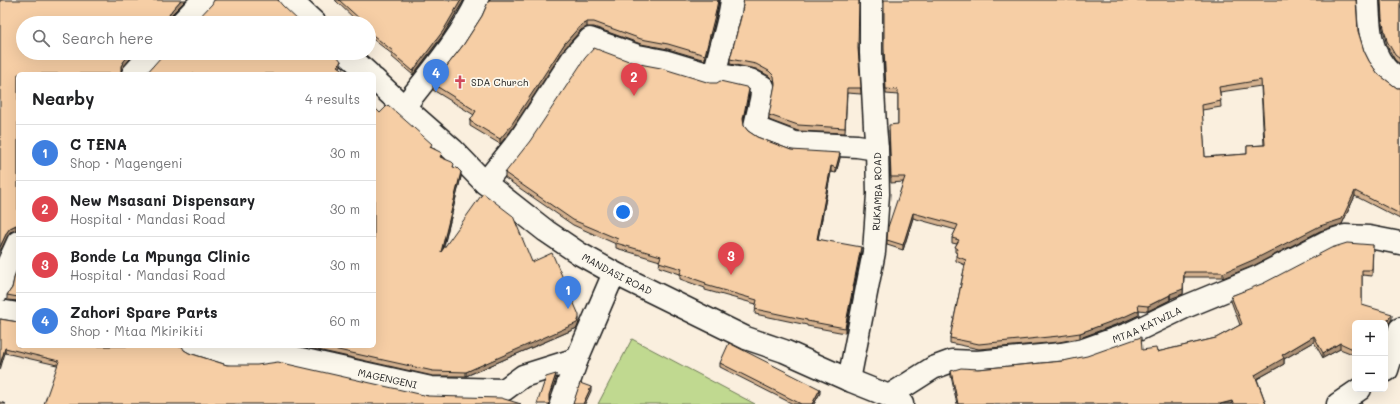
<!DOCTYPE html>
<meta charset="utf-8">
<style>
body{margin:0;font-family:Mali,sans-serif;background:#f2f2f2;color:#202124}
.controls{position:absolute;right:12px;bottom:12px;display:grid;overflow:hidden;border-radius:6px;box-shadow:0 4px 16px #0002}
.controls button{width:36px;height:36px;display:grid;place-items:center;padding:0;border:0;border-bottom:1px solid #e0e0e0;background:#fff;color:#202124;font:20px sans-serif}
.you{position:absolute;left:623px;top:212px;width:14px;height:14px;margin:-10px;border:3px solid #fff;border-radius:50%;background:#1a73e8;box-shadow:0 0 0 6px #1a73e833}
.badge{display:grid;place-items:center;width:26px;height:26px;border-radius:50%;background:#2563eb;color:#fff;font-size:13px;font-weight:700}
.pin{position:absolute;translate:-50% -33px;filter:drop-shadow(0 1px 2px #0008)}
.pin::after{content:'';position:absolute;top:21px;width:14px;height:12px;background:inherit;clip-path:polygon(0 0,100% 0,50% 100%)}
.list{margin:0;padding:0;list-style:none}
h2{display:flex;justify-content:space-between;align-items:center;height:52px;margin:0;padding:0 16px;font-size:17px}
h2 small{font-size:13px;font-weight:400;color:#757577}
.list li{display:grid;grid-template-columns:26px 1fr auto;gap:12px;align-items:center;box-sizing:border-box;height:56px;padding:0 16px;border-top:1px solid #e0e0e0}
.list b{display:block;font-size:15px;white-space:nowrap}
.list p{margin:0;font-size:13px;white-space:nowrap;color:#757577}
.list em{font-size:13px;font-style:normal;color:#757577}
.icon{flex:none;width:22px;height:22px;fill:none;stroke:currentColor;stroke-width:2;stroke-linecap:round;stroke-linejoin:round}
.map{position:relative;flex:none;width:1400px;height:404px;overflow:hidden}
.search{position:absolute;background:#fff;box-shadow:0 4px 16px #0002;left:16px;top:16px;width:360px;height:44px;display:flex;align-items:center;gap:10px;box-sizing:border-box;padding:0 14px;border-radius:22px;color:#757577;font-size:15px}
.panel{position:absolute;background:#fff;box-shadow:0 4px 16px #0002;left:16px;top:72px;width:360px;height:276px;border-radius:6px}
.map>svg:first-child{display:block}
.green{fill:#c0d990;stroke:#6e7a56}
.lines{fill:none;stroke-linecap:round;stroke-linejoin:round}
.minor-casing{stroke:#1c1c1c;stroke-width:25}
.minor{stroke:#fbf7ec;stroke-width:22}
.wall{fill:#d4b18e;stroke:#1c1c1c;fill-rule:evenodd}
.shaded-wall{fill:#ac9074;stroke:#1c1c1c}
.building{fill:#f6cea5;stroke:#1c1c1c;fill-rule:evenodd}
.labels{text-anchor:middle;stroke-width:3.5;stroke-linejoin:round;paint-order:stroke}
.poi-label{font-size:10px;fill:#1c1c1c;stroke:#fbf7ec;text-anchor:start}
.street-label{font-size:10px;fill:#1c1c1c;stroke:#fbf7ec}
</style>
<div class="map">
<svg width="1400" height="404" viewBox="0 0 1400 404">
<rect width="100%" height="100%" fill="#faefde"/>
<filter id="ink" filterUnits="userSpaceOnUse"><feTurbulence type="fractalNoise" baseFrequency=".025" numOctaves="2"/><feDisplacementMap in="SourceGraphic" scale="8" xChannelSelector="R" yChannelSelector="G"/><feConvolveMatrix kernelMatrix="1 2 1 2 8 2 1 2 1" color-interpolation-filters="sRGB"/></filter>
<g filter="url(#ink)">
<path class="green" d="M632,339L755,404H598Z"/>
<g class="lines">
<g class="minor-casing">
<g id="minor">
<path d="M290,0L315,23"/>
<path d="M1368,0C1369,22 1369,48 1384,66C1388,72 1395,76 1400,81"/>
<path d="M181,23L203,0"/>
<path d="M346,53L369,74"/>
<path d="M133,74L152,53"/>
<path d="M726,76L750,80L763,87L761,100L755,126L761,130L795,143L857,146L877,149"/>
<path id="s1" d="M374,79L404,107L453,150L485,183L546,231L580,254L614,273L746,338L784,351L849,380L889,396L902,404"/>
<path d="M404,107C430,73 460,39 478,0"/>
<path d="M485,183L520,139L575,55L590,39L638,56L664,61L714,76C719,50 729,26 732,0"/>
<path d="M0,290L3,275L18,242"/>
<path d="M0,311L18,314"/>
<path id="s2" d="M193,346L230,357H257L278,354L431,388L504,390L523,376L577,359"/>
<path d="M1385,371L1387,370L1400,329"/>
<path id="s3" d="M849,380L874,252L878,194L877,149L875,126L871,53V0"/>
<path id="s4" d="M889,396L933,368L952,361L977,362L1061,354L1083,350L1131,333L1185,307L1258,277L1326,242L1345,236L1369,237L1400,243"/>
<path d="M561,404L577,359L614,273"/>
<path d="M1338,404L1360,389"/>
</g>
</g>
<use href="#minor" class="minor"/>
</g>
<path class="wall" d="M0,0L172,14L169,20L23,23L124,66L121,71L18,74V230H16L10,232L7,237Z
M335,0H464L443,35L413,75L392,57V54L374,40L369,39V23H359Z
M489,0H719L716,16L705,60L668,49L641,44L594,27H587L581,30L565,48L510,132L500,144L470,126V121L474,115L433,90V84L464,44L482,16Z
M1380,0H1400V64L1395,60L1387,46L1382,24Z
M741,17L858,48L861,94L847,93L845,133L798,131L769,120V115L775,86L774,81L769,76L756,69L730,64V59Z
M1358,31L1364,51L1369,61L1378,74L1397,88H1400V219L1355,196L1342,224L1320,231L1253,266L1223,278L1222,277H1184L1183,294L1170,299V300L1148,311L1139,310V315L1126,321L1080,338L1059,342L979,349L950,343V338L965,265L956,261V256L957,253L955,252V247L957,244L952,243V238L956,230L913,218L903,250L887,245V240L903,182L891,183L889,130L898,124V95L886,94L884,53ZM1261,86L1264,145L1247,146V154L1205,157L1202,110L1221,107L1220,92Z
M634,63L749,94L743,122L744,126L748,131L757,137L791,150L840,158L836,173L831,172L818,239L861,252L845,333L807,326V325L755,314L756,304L705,290V288L680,279V274L659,267L660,261L616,248V244L573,225L505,178V173Z
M380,113L432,148L442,157V158L454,167L461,177L443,250L532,262L579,322L577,328L466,376H433L300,346H374Z
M1373,245L1372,276L1362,275V305L1392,319L1388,325L1385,334V323H1355V355L1340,349L1323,358L1314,342L1284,359V364L1257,379L1266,404H957L951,376V371L978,369L1157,352L1216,338L1240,325L1231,301V296Z
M18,268V301L7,300V295L12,288Z
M0,319L184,350L189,353L227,365L428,396L57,365L5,353Z
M720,363L820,393L814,404H793L720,367Z"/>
<path class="shaded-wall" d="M181,0H186L172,14L169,20V15L172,10Z
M461,0H464L443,35L413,75V71Z
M718,0H719L716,16L705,60V55Z
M587,22V27L581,30L565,48L510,132L500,144V139L565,43L581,25Z
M131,53H135L124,66L121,71V66L124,61Z
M341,61V66L338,70V66Z
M749,89V94L743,124V119Z
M840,153V158L836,173V168Z
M831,166V172L817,244V239Z
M461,172V177L441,257V252Z
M1355,191V196L1342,224L1320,231L1253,266L1223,278V273Z
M913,213V218L903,250V245Z
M16,225V230L10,232L7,237L0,252V247L7,232L10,228Z
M861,247V252L845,333V328Z
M1184,272L1183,294L1170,299V294Z
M1170,295V300L1148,311V306Z
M1139,310V315L1126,321L1080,338V333Z
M1392,314V319L1388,325L1385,334V329L1388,320Z
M579,318V322L577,328L466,376V372Z
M1314,336V342L1284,359V364L1255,380V375L1282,355Z
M1340,343V349L1323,358V353Z
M5,348V353L0,370V365Z
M556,374V379L549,400V404V395Z
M591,387V391L585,404H583Z
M820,389V393L814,404H812Z
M1232,401V404H1220Z"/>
<path class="building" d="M0,0H181L172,10L169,15L170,23H23V53H131L124,61L121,66V74H18V225H16L10,228L7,232L0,247Z
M214,0H278L282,5L301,23H194L212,4Z
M339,0H461L443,31L413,71L392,53L393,51L374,36L369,34V23H360L359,22L361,20Z
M489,0H718L716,11L705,55L668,44L641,39L594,22H587L581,25L565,43L510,127L500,139L470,121L476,111L433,84L464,44L482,16Z
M744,0H859L858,48L861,88H847L845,128L798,125L769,115L775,84L774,76L769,71L756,64L730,59L741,17Z
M884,0H1356L1358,31L1364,51L1369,61L1378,74L1397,88H1400V214L1355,191L1342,219L1320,226L1253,260L1223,273L1222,272H1184L1183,289L1170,294V295L1148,306L1138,305L1139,310L1126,316L1080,333L1059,336L979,344L950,338L966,260L956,256L958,249L955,247L959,240L952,238L958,225L913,213L903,245L887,240L888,227L905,177H891L889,125L898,124V90L886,89L884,48ZM1261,80L1265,145L1247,146V154L1205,157L1202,105L1221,101L1219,87Z
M1381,0H1400V59L1395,55L1387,41L1382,19Z
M594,48L634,63L661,68L710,83H717L720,81L746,87L749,89L743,119L744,126L748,131L757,137L791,150L840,153L836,168L831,166L817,239L861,247L845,328L807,321V320L755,309L757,300L705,285L706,283L680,274L682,269L659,262L661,256L616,243L618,239L573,220L505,173L530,141L585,58Z
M163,53H335L341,61L338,66L349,74H146L161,57Z
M388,105L432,144L430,147L442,153L440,157L452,162L454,164L453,167L457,168L461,172L441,252L483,193L513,216L532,262L552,253L579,315V318L577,323L466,372L433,371L320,346H374V107L380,113Z
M1347,243L1373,245L1372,270H1362V305L1392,314L1388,320L1385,329V323H1355V350L1340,343L1323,353L1314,336L1282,355L1284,358L1255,375L1266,404H1233L1232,401L1220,404H958L951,371L961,368L978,369L1063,361L1087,356L1141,337L1142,350L1156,348L1157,352L1216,338L1242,324L1231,296L1264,283L1331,248Z
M18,268V297L7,295L12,288L15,274Z
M0,319L18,322V346H182L184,350L189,353L227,365H257L278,362L428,396L501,398L521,404H44L59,361L5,348L0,365Z
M729,343L820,389L812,404H801L720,363Z
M556,374L549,395V401L550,404H537L546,377Z
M580,383L591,387L583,404H573Z
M0,402L6,404H0Z"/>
</g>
<defs>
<g id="church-bare" transform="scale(1.08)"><path d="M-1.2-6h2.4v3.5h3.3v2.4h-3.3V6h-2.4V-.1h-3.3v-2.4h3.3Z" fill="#d1495b" stroke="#fbf7ec" stroke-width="2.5" paint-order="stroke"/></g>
</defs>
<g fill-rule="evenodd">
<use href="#church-bare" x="460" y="82"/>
</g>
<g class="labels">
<g class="poi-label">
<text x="471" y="86">SDA Church</text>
</g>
<g class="street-label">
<text dy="4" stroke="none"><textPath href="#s3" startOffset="191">RUKAMBA ROAD</textPath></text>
<text dy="4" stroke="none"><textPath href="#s1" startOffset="313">MANDASI ROAD</textPath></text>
<text dy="4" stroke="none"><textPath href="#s4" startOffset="273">MTAA KATWILA</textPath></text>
<text dy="4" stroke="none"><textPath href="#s2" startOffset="199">MAGENGENI</textPath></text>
</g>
</g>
</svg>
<div class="controls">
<button>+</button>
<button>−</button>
</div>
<div class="you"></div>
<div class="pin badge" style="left:568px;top:309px;background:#3f7fe0">1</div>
<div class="pin badge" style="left:634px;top:96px;background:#e0444e">2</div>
<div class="pin badge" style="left:731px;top:275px;background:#e0444e">3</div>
<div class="pin badge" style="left:436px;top:92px;background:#3f7fe0">4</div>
<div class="search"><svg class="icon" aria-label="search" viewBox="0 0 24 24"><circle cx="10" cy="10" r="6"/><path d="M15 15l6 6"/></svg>Search here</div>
<section class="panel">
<h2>Nearby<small>4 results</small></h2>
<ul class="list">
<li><span class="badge" style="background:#3f7fe0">1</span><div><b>C TENA</b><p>Shop · Magengeni</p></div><em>30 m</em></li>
<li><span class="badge" style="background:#e0444e">2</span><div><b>New Msasani Dispensary</b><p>Hospital · Mandasi Road</p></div><em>30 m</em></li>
<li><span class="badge" style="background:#e0444e">3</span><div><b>Bonde La Mpunga Clinic</b><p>Hospital · Mandasi Road</p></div><em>30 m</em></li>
<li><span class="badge" style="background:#3f7fe0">4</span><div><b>Zahori Spare Parts</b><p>Shop · Mtaa Mkirikiti</p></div><em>60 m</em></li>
</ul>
</section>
</div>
